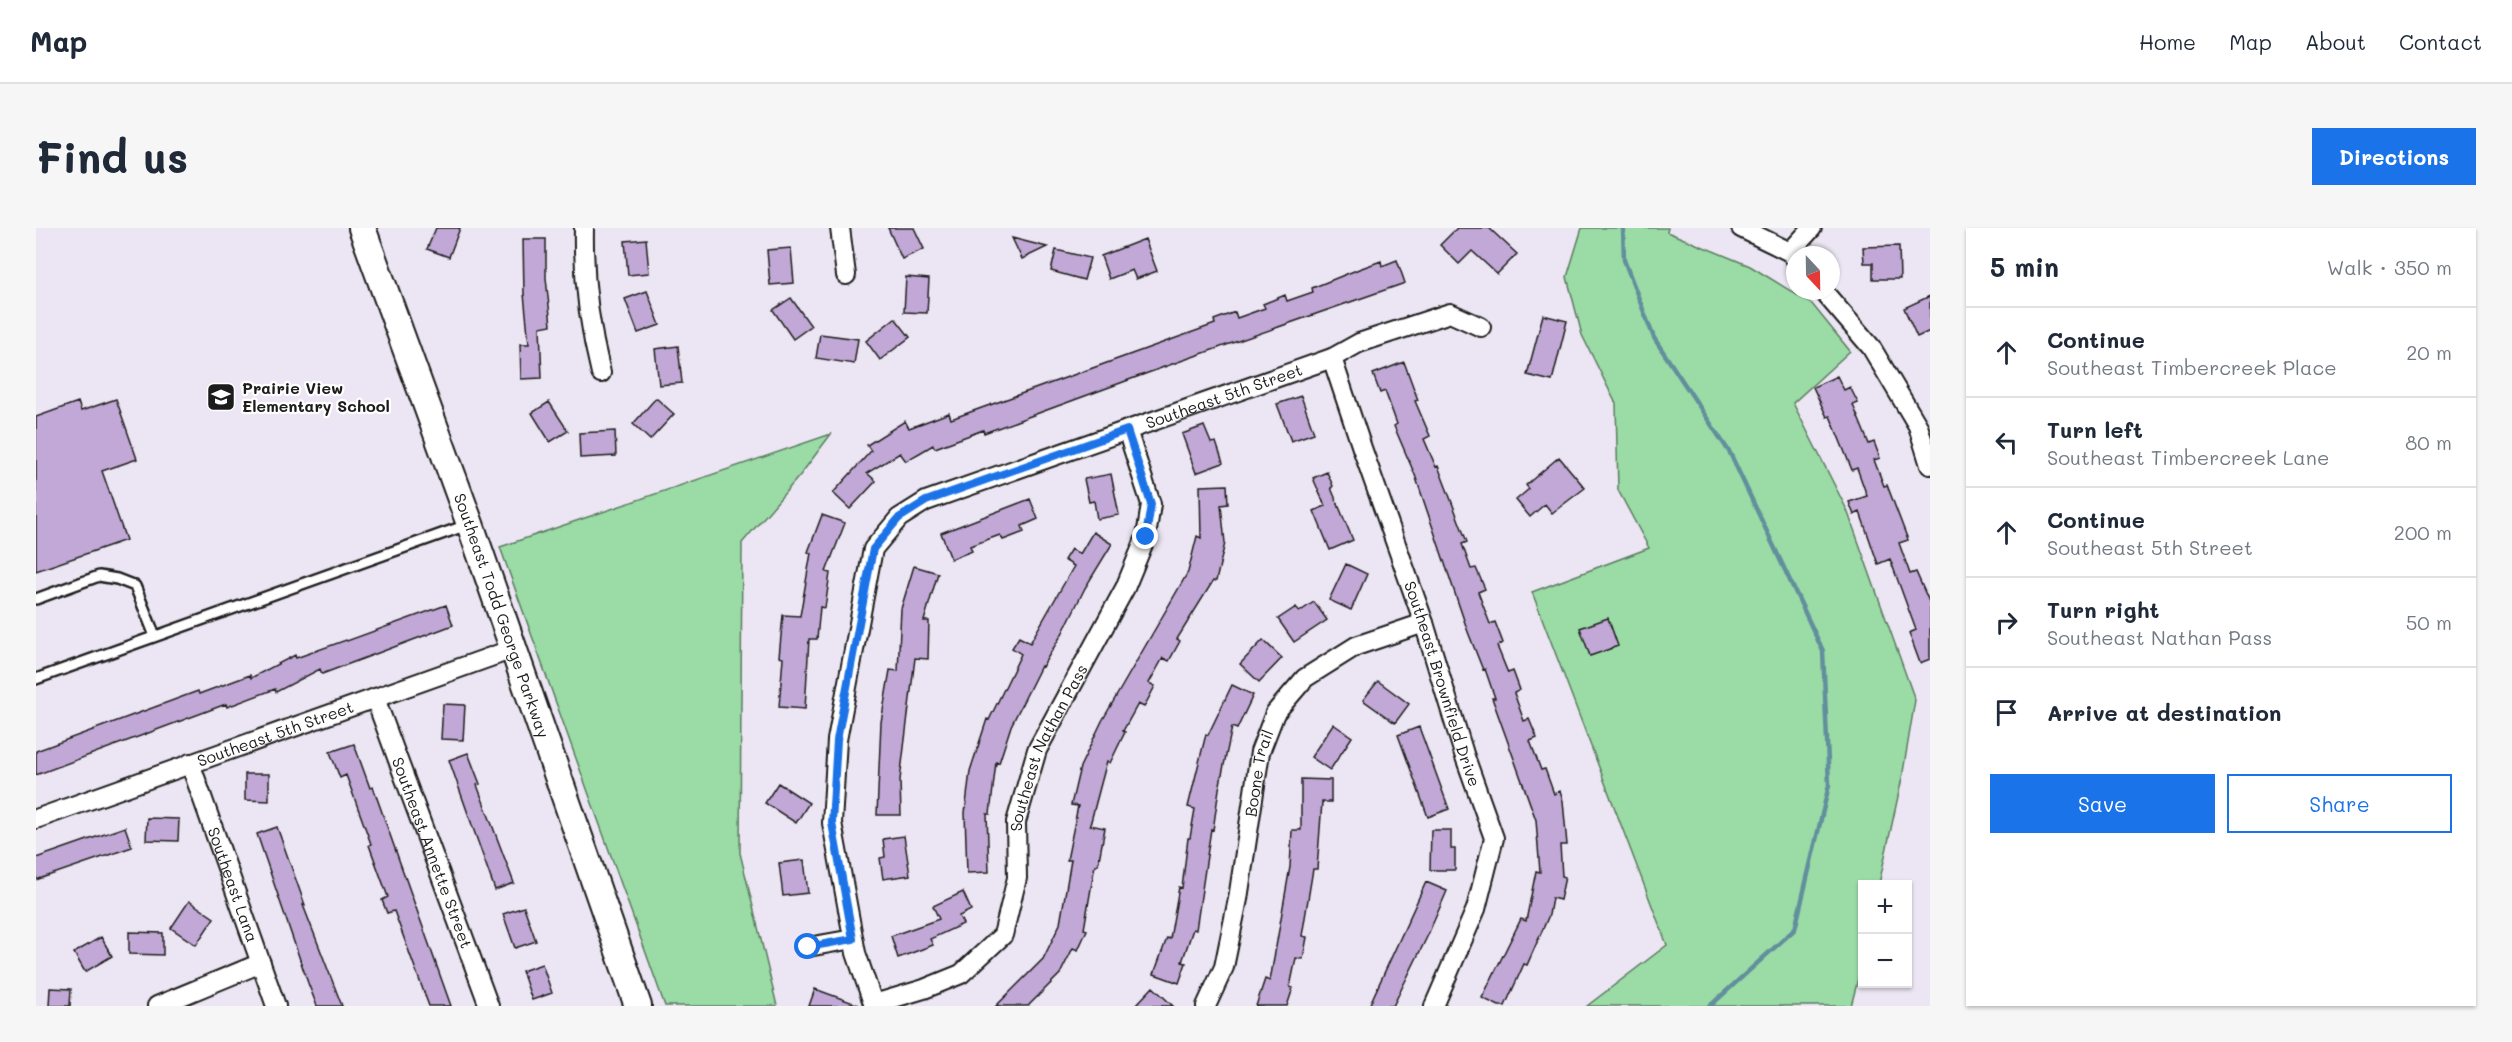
<!DOCTYPE html>
<meta charset="utf-8">
<style>
body{margin:0;font-family:Mali,sans-serif;background:#f6f6f7;color:#1f2937}
.controls{position:absolute;right:18px;bottom:18px;display:grid;overflow:hidden;border-radius:0px;box-shadow:0 2px 4px #0004}
.controls button{width:54px;height:54px;display:grid;place-items:center;padding:0;border:0;border-bottom:2px solid #e0e1e3;background:#fff;color:#1f2937;font:30px sans-serif}
.compass{position:absolute;left:1750px;top:18px;width:54px;height:54px;border-radius:50%;background:#fff;box-shadow:0 2px 4px #0004;rotate:158deg}
.stop{position:absolute;width:18px;height:18px;margin:-14px;border:4px solid #1a73e8;border-radius:50%;background:#fff}
.stop.end{background:#1a73e8;border-color:#fff;box-shadow:0 2px 6px #0008}
.list{margin:0;padding:0;list-style:none}
h2{display:flex;justify-content:space-between;align-items:center;height:78px;margin:0;padding:0 24px;font-size:26px}
h2 small{font-size:20px;font-weight:400;color:#747a83}
.list li{display:grid;grid-template-columns:39px 1fr auto;gap:18px;align-items:center;box-sizing:border-box;height:90px;padding:0 24px;border-top:2px solid #e0e1e3}
.list b{display:block;font-size:22px;white-space:nowrap}
.list p{margin:0;font-size:20px;white-space:nowrap;color:#747a83}
.list em{font-size:20px;font-style:normal;color:#747a83}
.actions{display:flex;gap:12px;padding:18px 24px}
.actions a{flex:1;padding:14px 0;border:2px solid #1a73e8;border-radius:0px;text-align:center;font-size:21px;color:#1a73e8}
.actions .main{background:#1a73e8;color:#fff}
.icon{flex:none;width:33px;height:33px;fill:none;stroke:currentColor;stroke-width:2;stroke-linecap:round;stroke-linejoin:round}
.map{position:relative;flex:none;width:1894px;height:778px;overflow:hidden;border-radius:0px}
header{display:flex;align-items:center;gap:36px;box-sizing:border-box;height:84px;padding:0 30px;background:#fff;border-bottom:2px solid #e0e1e3}
header strong{font-size:28px}
nav{display:flex;gap:33px;margin-inline-start:auto;font-size:21px}
.intro{display:flex;align-items:center;justify-content:space-between;box-sizing:border-box;height:144px;padding:0 36px}
h1{margin:0;font-size:42px}
.button{padding:15px 27px;border-radius:0px;background:#1a73e8;color:#fff;font-size:21px;font-weight:700}
main{display:flex;gap:36px;padding:0 36px}
aside{flex:1;background:#fff;border-radius:0px;box-shadow:0 2px 4px #0004}
.map>svg:first-child{display:block}
.green{fill:#9adba6;stroke:#5b7c61;stroke-width:1.5}
.lines{fill:none;stroke-linecap:round;stroke-linejoin:round}
.stream{stroke:#628f9c;stroke-width:4.5}
.building{fill:#c1a8d6;stroke:#1c1c1c;stroke-width:1.5}
.service-casing{stroke:#1c1c1c;stroke-width:14}
.minor-casing{stroke:#1c1c1c;stroke-width:22}
.secondary-casing{stroke:#1c1c1c;stroke-width:30}
.service{stroke:#fff;stroke-width:9}
.minor{stroke:#fff;stroke-width:18}
.secondary{stroke:#fff;stroke-width:26}
.route{stroke:#1a73e8;stroke-width:8}
.labels{text-anchor:middle;stroke-width:4.5;stroke-linejoin:round;paint-order:stroke}
.poi-label{font-size:16px;font-weight:bold;fill:#1c1c1c;stroke:#fff;text-anchor:start}
.street-label{font-size:16px;fill:#1c1c1c;stroke:#fff}
</style>
<header>
<strong>Map</strong>
<nav><a>Home</a><a>Map</a><a>About</a><a>Contact</a></nav>
</header>
<div class="intro"><h1>Find us</h1><a class="button">Directions</a></div>
<main>
<div class="map">
<svg width="1894" height="778" viewBox="0 0 1894 778">
<rect width="100%" height="100%" fill="#ece5f3"/>
<filter id="ink" filterUnits="userSpaceOnUse"><feTurbulence type="fractalNoise" baseFrequency=".0167" numOctaves="2"/><feDisplacementMap in="SourceGraphic" scale="12" xChannelSelector="R" yChannelSelector="G"/><feConvolveMatrix kernelMatrix="1 2 1 2 8 2 1 2 1" color-interpolation-filters="sRGB"/></filter>
<g filter="url(#ink)">
<path class="green" d="M1546,0H1632L1631,4L1714,38L1776,76L1814,123L1757,175L1811,282L1879,472L1866,550L1843,656H1826V736L1815,778H1551L1631,717L1496,364L1613,320L1582,262L1580,176L1546,107L1531,49Z
M795,206L765,246L706,315L704,625L741,778H629L464,319Z"/>
<g class="lines">
<path class="stream" d="M1587,0L1588,32L1618,110L1694,225L1787,423L1793,557L1759,701L1674,778"/>
</g>
<path class="building" d="M400,0H424L413,29L391,21Z
M852,0H878L888,21L866,31Z
M1421,0H1453L1481,26L1461,46L1436,23L1423,36L1404,17Z
M976,10L1011,19L986,31Z
M487,11H510V50L515,97L504,99L506,150L485,151L484,116H493L488,66Z
M610,11L613,45L592,47L589,13Z
M1109,11L1121,43L1100,51L1096,42L1073,51L1065,28Z
M1863,18L1864,51H1837V35H1828L1827,19Z
M755,20L758,55L734,57L731,22Z
M1020,22L1054,30L1048,52L1015,43Z
M1361,32L1369,55L1139,135L948,205L947,202L899,220L897,217L870,233L864,225L831,245L840,253L814,281L797,265L835,223L831,217L869,193L873,200L913,185L915,191L1179,96L1178,92L1199,84L1201,90L1229,80L1227,76L1249,67L1251,73L1277,64L1276,60L1323,41L1345,33L1346,38Z
M870,49L893,51L891,85L868,84Z
M611,63L624,97L602,105L589,71Z
M1894,68V103L1881,109L1868,80Z
M755,70L775,98L757,111L737,82Z
M1507,87L1531,93L1516,153L1491,147Z
M859,90L874,109L844,132L830,113Z
M784,106L822,111L818,136L780,130Z
M642,118L646,155L623,157L619,121Z
M1368,134L1382,172L1379,173L1394,208L1388,211L1400,239L1402,238L1431,314L1426,316L1435,341L1440,340L1449,361L1442,364L1454,396L1459,394L1467,415L1461,418L1472,445L1477,443L1484,462L1478,465L1488,493L1493,491L1501,510L1494,513L1505,542L1509,541L1518,566L1524,563L1527,573L1531,617H1524L1526,648L1529,649L1524,672L1516,670L1513,687L1491,737L1488,736L1469,778H1463L1446,770L1485,691L1490,693L1500,643L1504,644L1500,592L1456,470H1459L1449,441L1447,442L1432,404L1379,247L1358,198L1361,196L1349,163L1344,165L1337,146Z
M1801,148L1808,162L1814,159L1822,175L1817,177L1833,216L1838,214L1844,230L1838,232L1848,258L1851,257L1872,312L1863,315L1874,346L1880,344L1894,376V431L1884,435L1873,405L1880,402L1854,331L1842,336L1824,284L1818,287L1813,274L1831,268L1821,240L1816,242L1794,188L1791,189L1777,159Z
M1265,168L1278,205L1255,213L1241,176Z
M620,170L638,186L614,212L597,196Z
M80,171L101,231L66,243L90,312L0,343V189L42,174L45,183Z
M513,174L532,203L514,214L496,185Z
M1168,198L1175,215L1180,214L1187,235L1160,245L1146,206Z
M579,203L580,228L544,230L543,205Z
M1523,229L1549,260L1516,285L1509,276L1494,289L1480,272L1493,261L1490,257Z
M1291,244L1297,258L1295,260L1317,312L1294,322L1278,283L1289,278L1277,250Z
M1075,246L1083,287L1061,291L1058,273L1053,274L1048,251Z
M1191,257L1192,276L1185,277L1189,315L1180,353H1177L1141,411L1144,413L1133,433L1127,430L1113,455L1119,458L1108,479L1102,476L1087,503L1089,504L1074,535L1071,533L1054,597L1069,600L1062,637H1059L1048,701L1051,702L1042,722L1037,720L1024,746L992,778H960L1007,731L1024,696L1035,632H1031L1042,578L1035,577L1044,539L1066,493L1152,344L1161,308L1165,310L1164,258Z
M994,271L1002,291L986,298L988,304L967,312L964,307L934,318L936,323L915,331L905,305Z
M786,287L809,295L790,344L794,345L789,380L784,379L781,411H773L769,481L743,479L747,430L743,429L747,387L764,388L775,325L772,324Z
M1057,304L1076,316L1049,360L1026,406L1006,439L1005,438L975,498L963,535L960,534L954,586H951L953,644L931,645L929,585L934,543L951,491L953,492L985,426L976,420L983,409L994,415L1038,338L1028,332L1035,321L1044,326Z
M1310,336L1331,346L1315,382L1293,372Z
M878,338L902,345L888,393H893L892,431L879,430L864,552L865,587H841L845,494L854,442L862,443L865,381Z
M1278,374L1291,392L1258,414L1242,391L1260,379L1263,384Z
M410,377L417,397L286,446L284,441L240,464L239,461L191,479L190,476L0,547V523L162,463L163,466L214,447L215,450L259,427L260,430L310,412L311,413Z
M1572,390L1582,418L1554,428L1544,400Z
M1227,412L1246,430L1223,454L1204,436Z
M1342,453L1373,476L1359,495L1327,472Z
M1196,457L1217,467L1201,501L1196,499L1183,561L1177,602L1175,601L1160,702L1157,701L1146,734L1150,735L1143,755L1118,746L1131,710L1134,711L1143,659L1146,660L1152,610H1154L1159,581L1152,579L1170,506L1172,507Z
M407,476L429,477L427,512L405,511Z
M1297,496L1316,509L1294,542L1275,529Z
M1383,499L1413,581L1392,589L1362,507Z
M318,516L334,560L337,559L415,778H393L358,683L351,685L346,672L352,669L333,617L335,616L310,547L304,550L294,524Z
M432,525L444,556L441,557L478,655L459,662L413,532Z
M209,546H233V573L209,572Z
M1265,551L1295,552V574H1286L1281,641H1277L1266,708L1271,709L1267,731L1260,730L1254,759L1257,760L1251,778H1220L1229,751L1234,753L1254,639L1256,602H1265Z
M742,555L773,575L760,595L729,575Z
M111,590L143,591L142,613L110,612Z
M89,599L96,619L0,652V630Z
M241,599L269,677H267L306,778H281L272,755L221,606Z
M1395,602H1415V621H1419V642H1394Z
M868,608L874,647L847,651L844,630L849,629L847,611Z
M768,632L772,665L747,668L743,635Z
M1390,654L1411,663L1391,709L1357,778H1333Z
M927,664L935,682L923,688L927,696L894,711L897,717L862,730L855,708L903,691L897,678Z
M153,673L178,690L160,717L135,700Z
M488,679L500,713L479,720L467,686Z
M93,704L127,705V727L93,726Z
M65,709L76,728L49,744L38,725Z
M506,736L516,765L496,772L486,743Z
M1117,759L1137,778H1099Z
M14,760L35,761L34,778H13Z
M779,761L823,777L822,778H773Z"/>
<g class="lines">
<g class="service-casing">
<path id="service" d="M0,371L63,348L81,351L99,358L119,408
M0,451L431,297"/>
</g>
<g class="minor-casing">
<g id="minor">
<path d="M548,0C547,49 553,98 565,145"/>
<path d="M804,0L810,47"/>
<path d="M1705,0L1754,24L1759,30"/>
<path d="M1754,24L1776,0"/>
<path d="M1787,63L1835,119L1882,198L1894,237"/>
<path id="s1" d="M1296,130L1326,220L1388,395L1428,526L1458,610L1440,681L1398,778"/>
<path id="s2" d="M339,470L453,778"/>
<path id="s3" d="M154,535L240,778"/>
<path id="s4" d="M0,591L477,421"/>
<path d="M772,719L817,711"/>
<path id="s5" d="M838,776L888,761L925,746L967,707L981,650L980,594L1001,522L1089,360L1110,309L1115,276L1091,202"/>
<path d="M121,778L225,735"/>
<path id="s6" d="M838,778L820,725L796,595L801,512L837,321L863,290L890,273L1296,130L1323,115L1414,85L1445,99"/>
<path id="s7" d="M1170,778L1188,739L1202,671L1224,524L1239,485L1269,450L1320,418L1388,395"/>
</g>
</g>
<g class="secondary-casing">
<g id="secondary">
<path id="s8" d="M326,0L434,296L602,778"/>
</g>
</g>
<use href="#service" class="service"/>
<use href="#minor" class="minor"/>
<use href="#secondary" class="secondary"/>
</g>
</g>
<g class="lines" filter="url(#ink)">
<path class="route" d="M772,719L817,711L796,595L801,512L837,321L863,290L890,273L1091,202L1115,276L1110,309"/>
</g>
<defs>
<g id="school-square" transform="scale(1.5)"><rect x="-9" y="-9" width="18" height="18" rx="4" fill="#1c1c1c" stroke="#fff"/><path d="M0-5L7-2L0 1L-7-2ZM-4 1L0 2.5L4 1V4Q0 6-4 4Z" fill="#fff"/></g>
</defs>
<g fill-rule="evenodd">
<use href="#school-square" x="185" y="169"/>
</g>
<g class="labels">
<g class="poi-label">
<text x="206" y="166">Prairie View<tspan x="206" dy="18">Elementary School</tspan></text>
</g>
<g class="street-label">
<text dy="6" stroke="none"><textPath href="#s6" startOffset="854">Southeast 5th Street</textPath></text>
<text dy="6" stroke="none"><textPath href="#s8" startOffset="412">Southeast Todd George Parkway</textPath></text>
<text dy="6" stroke="none"><textPath href="#s1" startOffset="344">Southeast Brownfield Drive</textPath></text>
<text dy="6" stroke="none"><textPath href="#s4" startOffset="254">Southeast 5th Street</textPath></text>
<text dy="6" stroke="none"><textPath href="#s5" startOffset="345">Southeast Nathan Pass</textPath></text>
<text dy="6" stroke="none"><textPath href="#s7" startOffset="240">Boone Trail</textPath></text>
<text dy="6" stroke="none"><textPath href="#s2" startOffset="165">Southeast Annette Street</textPath></text>
<text dy="6" stroke="none"><textPath href="#s3" startOffset="129">Southeast Lana</textPath></text>
</g>
</g>
</svg>
<div class="controls">
<button>+</button>
<button>−</button>
</div>
<svg class="compass" viewBox="-18 -18 36 36"><path d="M0-13l5 13h-10z" fill="#e53935"/><path d="M0 13l5-13h-10z" fill="#747a83"/></svg>
<div class="stop" style="left:772px;top:719px"></div>
<div class="stop end" style="left:1110px;top:309px"></div>
</div>
<aside>
<h2>5 min<small>Walk · 350 m</small></h2>
<ul class="list">
<li><svg class="icon" aria-label="ahead" viewBox="0 0 24 24"><path d="M12 20V5M6 11l6-6 6 6"/></svg><div><b>Continue</b><p>Southeast Timbercreek Place</p></div><em>20 m</em></li>
<li><svg class="icon" aria-label="left" viewBox="0 0 24 24"><path d="M17 20v-9H6M10 6l-5 5 5 5"/></svg><div><b>Turn left</b><p>Southeast Timbercreek Lane</p></div><em>80 m</em></li>
<li><svg class="icon" aria-label="ahead" viewBox="0 0 24 24"><path d="M12 20V5M6 11l6-6 6 6"/></svg><div><b>Continue</b><p>Southeast 5th Street</p></div><em>200 m</em></li>
<li><svg class="icon" aria-label="right" viewBox="0 0 24 24"><path d="M7 20v-9h11M14 6l5 5-5 5"/></svg><div><b>Turn right</b><p>Southeast Nathan Pass</p></div><em>50 m</em></li>
<li><svg class="icon" aria-label="arrive" viewBox="0 0 24 24"><path d="M6 21V4h12l-3 4 3 4H6"/></svg><div><b>Arrive at destination</b></div></li>
</ul>
<div class="actions"><a class="main">Save</a><a>Share</a></div>
</aside>
</main>
